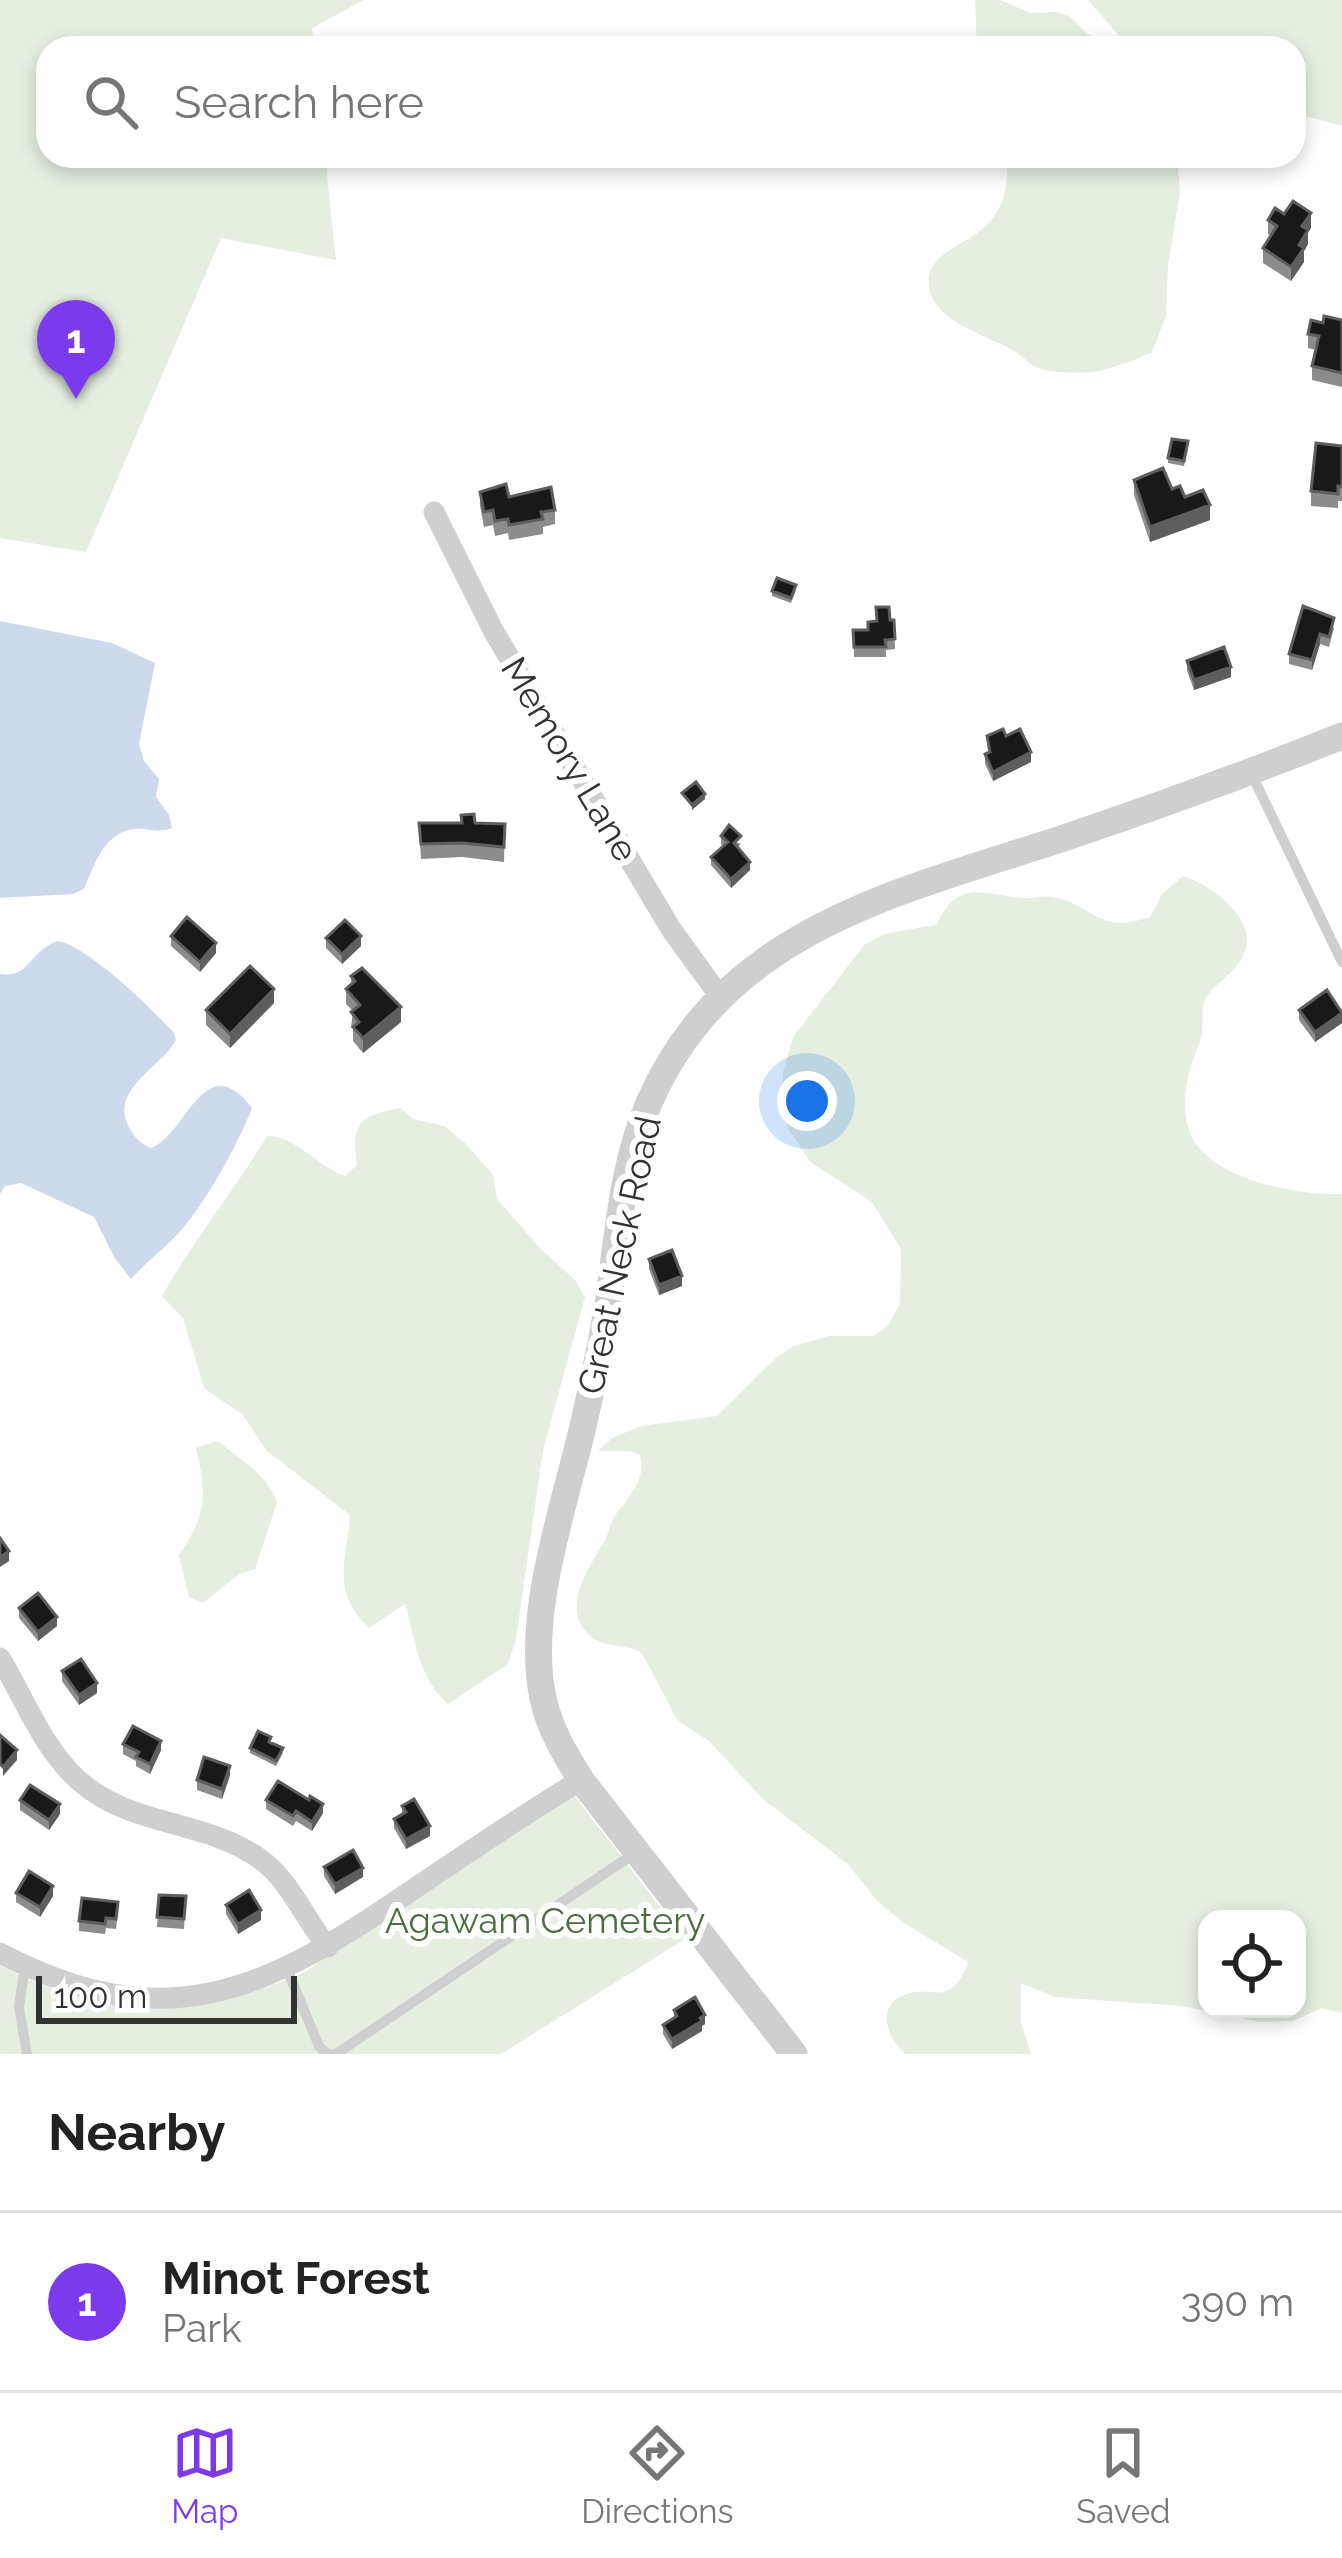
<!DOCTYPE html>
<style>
body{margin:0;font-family:Raleway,sans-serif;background:#f2f2f2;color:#222}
.controls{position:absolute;right:36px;bottom:36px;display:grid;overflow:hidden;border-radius:24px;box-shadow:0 6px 18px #0003}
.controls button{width:108px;height:108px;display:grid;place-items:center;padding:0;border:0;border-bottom:3px solid #e0e0e0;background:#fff;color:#222;font:60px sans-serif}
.scale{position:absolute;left:36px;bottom:30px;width:261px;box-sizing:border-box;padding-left:12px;border:6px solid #323232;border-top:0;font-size:33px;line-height:42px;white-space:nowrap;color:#323232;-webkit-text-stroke:9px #fff;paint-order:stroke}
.you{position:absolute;left:807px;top:1101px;width:42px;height:42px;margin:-30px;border:9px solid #fff;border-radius:50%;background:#1a73e8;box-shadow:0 0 0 18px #1a73e833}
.badge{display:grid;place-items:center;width:78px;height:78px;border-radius:50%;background:#7c3aed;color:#fff;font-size:39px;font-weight:700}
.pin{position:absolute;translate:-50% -99px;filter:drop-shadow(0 3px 6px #0008)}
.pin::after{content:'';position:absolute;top:63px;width:42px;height:36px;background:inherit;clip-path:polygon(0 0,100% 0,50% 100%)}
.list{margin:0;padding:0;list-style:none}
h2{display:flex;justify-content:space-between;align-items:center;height:156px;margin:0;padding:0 48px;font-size:51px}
h2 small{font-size:39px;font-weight:400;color:#767676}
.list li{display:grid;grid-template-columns:78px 1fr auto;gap:36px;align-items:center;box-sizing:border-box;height:180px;padding:0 48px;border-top:3px solid #e0e0e0}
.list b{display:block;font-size:45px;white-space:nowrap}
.list p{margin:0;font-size:39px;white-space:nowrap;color:#767676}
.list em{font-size:39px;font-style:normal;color:#767676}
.icon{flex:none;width:66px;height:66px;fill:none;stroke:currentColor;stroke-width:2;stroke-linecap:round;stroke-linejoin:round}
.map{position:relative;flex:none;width:1342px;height:2054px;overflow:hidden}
.search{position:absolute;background:#fff;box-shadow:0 6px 18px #0003;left:36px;right:36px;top:36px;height:132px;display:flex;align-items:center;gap:30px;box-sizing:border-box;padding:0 42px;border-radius:36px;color:#767676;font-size:45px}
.sheet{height:336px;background:#fff}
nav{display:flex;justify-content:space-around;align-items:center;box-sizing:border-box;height:168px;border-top:3px solid #e0e0e0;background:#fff;font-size:33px;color:#767676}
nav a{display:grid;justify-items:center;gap:6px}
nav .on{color:#7c3aed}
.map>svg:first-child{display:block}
.green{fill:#e5eee1;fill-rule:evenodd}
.water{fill:#cedaec}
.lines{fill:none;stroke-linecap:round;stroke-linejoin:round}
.service{stroke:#cfcfcf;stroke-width:10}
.minor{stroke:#cfcfcf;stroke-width:21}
.tertiary{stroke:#cfcfcf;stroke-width:27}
.wall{fill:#8c8c8c}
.shaded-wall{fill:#5e5e5e}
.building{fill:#191919;stroke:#5e5e5e;stroke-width:3}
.labels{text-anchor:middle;stroke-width:12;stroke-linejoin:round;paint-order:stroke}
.street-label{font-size:36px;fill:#323232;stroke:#fff}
.park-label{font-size:36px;fill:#4b6d40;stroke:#fff}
</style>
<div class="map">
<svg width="1342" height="2054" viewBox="0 0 1342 2054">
<rect width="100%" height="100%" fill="#fff"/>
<path class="green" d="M0,0H364L312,28L314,48H48V156H325L336,260L221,238L86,552L0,538Z
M975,0H1000L1031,13L1057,12L1069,16L1103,48H977Z
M1088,0H1342V126L1294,113V48H1130Z
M1006,156H1177L1180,192L1168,266L1166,316L1152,352C1133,361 1112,369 1091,372C1077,373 1048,373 1036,367C1028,363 1021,355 1014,351C988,335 933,322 929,286C923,234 1017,254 1006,156Z
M1183,876C1206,883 1245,910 1247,937C1249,965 1220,978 1207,996C1198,1009 1206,1026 1200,1041C1189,1068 1179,1100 1189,1130C1204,1179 1298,1196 1342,1194V2013L1322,2008L1293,2021L1260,2022L1181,2006L1055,1997L1021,1983V2023L1031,2054H905C882,2033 876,1997 916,1992C930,1990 941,1997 953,1987C960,1981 965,1970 968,1962L901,1921L878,1902L848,1864L764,1800L709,1741L677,1720L642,1653C625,1643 604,1649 589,1635C559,1608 591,1565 605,1540C609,1532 611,1521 616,1514C629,1497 647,1478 640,1455L631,1451H598L612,1438L641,1426L717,1416L777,1357L794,1346L829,1336H873L887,1327L900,1304L901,1249L872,1202L810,1162L788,1128L781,1106L783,1072L793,1037L865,944L888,933L936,925C959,877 982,895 1024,898C1033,899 1044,895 1053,897C1096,905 1096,935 1150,917L1162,894ZM1207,1919H1297V2009H1207Z
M401,1108L413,1119L444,1126L466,1144L493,1175L497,1199L539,1247L575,1280L585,1297L543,1450L516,1639L508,1664L448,1704C417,1677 416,1640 405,1604L369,1628C330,1590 347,1562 350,1515L267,1451L243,1415L204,1388L183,1318L162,1296C193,1241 234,1191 267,1136C293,1134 319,1167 345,1176L357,1165C351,1124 359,1115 401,1108Z
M218,1441C238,1458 269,1476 277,1502L255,1569C228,1576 225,1589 202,1603L189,1597L179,1555C207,1514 207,1495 196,1448Z
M574,1795L685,1939L501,2054H0V1965C100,2020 197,2016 301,1974Z"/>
<path class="water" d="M0,621L112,643L155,663L139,744L144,761L159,779L156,797L169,815L172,828C158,834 147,827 133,829C103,834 94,866 84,889L73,894L0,898Z
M57,941C87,945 152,1009 174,1033L176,1040L170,1049C151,1072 109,1095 130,1129C136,1139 141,1144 151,1148C186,1136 204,1045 252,1108C238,1145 201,1212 173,1239C158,1253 145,1264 131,1279L114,1257L94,1217L21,1183L5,1186L0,1194V974C30,978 29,952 57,941Z"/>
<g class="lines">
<path class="service" d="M1252,775L1342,962
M25,1965L19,2007L27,2054
M287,1969L319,2046L327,2054H336L635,1853"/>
<path class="minor" d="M434,512L494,632L671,929L721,998
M0,1658C26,1701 46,1757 88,1788C138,1826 209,1822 260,1859C291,1881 304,1919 328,1947
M0,1953C165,2040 265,1991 405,1895C463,1856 521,1816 581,1780"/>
<path class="tertiary" d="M794,2054L581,1780C565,1754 549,1728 543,1698C525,1614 565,1505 584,1422C593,1381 603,1339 609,1297C618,1232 623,1164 649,1103C726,926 905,891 1070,836C1161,805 1252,772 1342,736"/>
</g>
<path class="wall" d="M1268,220L1311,228L1308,232V244L1304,251V262L1291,281L1263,263V248L1271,236L1268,234Z
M1342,320V387L1312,380V366L1316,350L1308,348V334L1323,323Z
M1188,446L1184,466L1168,463V458Z
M1342,446V501H1338V508L1311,506V491Z
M1134,480L1172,489L1185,497L1210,520L1150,542L1134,495Z
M480,492L555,510V524L543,527V534L509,540L508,533L495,536L493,525L484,527L480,506Z
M796,590L791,603L772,596V591Z
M1303,606L1334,628L1329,647L1320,644L1312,670L1289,664V654Z
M890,620H894L895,649L886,650V657H854L853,630H868Z
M1187,661L1231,677L1194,690L1187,671Z
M987,736H1006L1031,762L993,781L985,764V754L988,753Z
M419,823L505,824L504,862L462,857L421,859Z
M721,836L741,844L737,848L750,870L731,888L711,865V857L723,846L721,844Z
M171,936L216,953L200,972L171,946Z
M326,938L361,946L342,964L326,948Z
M351,976L401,1022L363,1053L353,1041V1029L351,1027L353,1011L346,1004V989L351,985Z
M274,1003L230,1048L206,1025V1010Z
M1299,1010L1342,1011V1023L1315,1042L1299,1020Z
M649,1259L682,1286L659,1295L649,1269Z
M19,1608L57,1626L38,1641L19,1618Z
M62,1671L97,1693L79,1705L62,1681Z
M271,1742L283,1753L276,1766L250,1753V1748Z
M123,1744L161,1750L150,1774L136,1766V1761L123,1754Z
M230,1775L222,1799L197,1790V1780Z
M20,1800L60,1814L49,1830L20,1810Z
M266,1800H309L323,1813L312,1831L296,1821L293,1826L266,1809Z
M402,1806L430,1836L406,1849L394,1828V1819L402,1814Z
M324,1867L363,1877L335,1894L324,1876Z
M16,1893L53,1896L40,1917L16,1902Z
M159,1895L186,1896L184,1929L157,1927Z
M226,1905L261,1920L238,1934L226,1914Z
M118,1912L116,1929L106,1928L105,1934L79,1931V1921Z
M674,2010L705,2024L702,2026V2031L672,2049L663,2034V2025L674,2018Z"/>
<path class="shaded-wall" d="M1311,213V228L1308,232V244L1304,251V262L1291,281V267L1302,226Z
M1210,505V520L1150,542V527Z
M1320,634V644L1312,670V660Z
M1231,667V677L1194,690V680Z
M1031,752V762L993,781V772Z
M705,794V799L692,810V805Z
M750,862V870L731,888V879Z
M361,936V946L342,964V954Z
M216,943V953L200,972V962Z
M274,989V1003L230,1048V1034Z
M401,1007V1022L363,1053V1038Z
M1342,1013V1023L1315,1042V1032Z
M682,1276V1286L659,1295V1285Z
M9,1551V1561L0,1567V1557Z
M57,1617V1626L38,1641V1632Z
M97,1683V1693L79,1705V1695Z
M161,1741V1750L150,1774V1764Z
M17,1750V1760L3,1776V1767Z
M230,1766V1775L222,1799V1789Z
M60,1804V1814L49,1830V1820Z
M323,1804V1813L312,1831V1822Z
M430,1826V1836L406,1849V1839Z
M363,1868V1877L335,1894V1884Z
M53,1886V1896L40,1917V1907Z
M261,1910V1920L238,1934V1924Z
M705,2015V2024L702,2026V2031L672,2049V2039Z"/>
<path class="building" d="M1293,201L1311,213L1302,226L1308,230L1299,245L1304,248L1291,267L1263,248L1277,226L1268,220L1275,208L1284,214Z
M1324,316L1342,320V373L1312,366L1319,336L1308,334L1311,320L1323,323Z
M1172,439L1188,441L1184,461L1168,458Z
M1316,443L1342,446V487L1338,486V494L1311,491Z
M1163,468L1172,489L1180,486L1185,497L1203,490L1210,505L1150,527L1134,480Z
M506,484L509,497L551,487L555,510L541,512L543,519L509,525L508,519L495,521L493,510L484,512L480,492Z
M777,578L796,585L791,598L772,591Z
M1303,606L1334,618L1329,637L1320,634L1312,660L1289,654Z
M876,607H889L890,620H894L895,639L885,640L886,647H854L853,630H868V622L877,621Z
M1224,647L1231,667L1194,680L1187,661Z
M1003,729L1006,736L1020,729L1031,752L993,772L985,754L990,752L987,736Z
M696,782L705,794L692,805L682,793Z
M474,814L475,823L505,824L504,847L462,843L421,844L419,823H462L461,815Z
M729,825L741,836L734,843L750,862L731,879L711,857L728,842L721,836Z
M187,917L216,943L200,962L171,936Z
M345,920L361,936L342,954L326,938Z
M250,966L274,989L230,1034L206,1010Z
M362,968L401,1007L363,1038L353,1027L359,1022L351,1012L360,1005L346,989L355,981L351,976Z
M1327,990L1342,1013L1315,1032L1299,1010Z
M672,1250L682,1276L659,1285L649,1259Z
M0,1538L9,1551L0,1557Z
M38,1593L57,1617L38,1632L19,1608Z
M81,1659L97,1683L79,1695L62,1671Z
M133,1726L161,1741L150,1764L136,1757L139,1752L123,1744Z
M258,1731L271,1737L269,1742L283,1748L276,1761L250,1748Z
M0,1735L17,1750L3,1767L0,1764Z
M204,1757L230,1766L222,1789L197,1780Z
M278,1781L309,1800L310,1796L323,1804L312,1822L296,1811L293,1816L266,1800Z
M30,1785L60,1804L49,1820L20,1800Z
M414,1799L430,1826L406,1839L394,1819L406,1812L402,1806Z
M353,1850L363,1868L335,1884L324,1867Z
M29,1871L53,1886L40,1907L16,1893Z
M249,1890L261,1910L238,1924L226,1905Z
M159,1895L186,1896L184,1919L157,1917Z
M82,1898L118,1902L116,1919L106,1918L105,1924L79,1921Z
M695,1997L705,2015L700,2018L702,2021L672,2039L663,2025L677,2016L674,2010Z"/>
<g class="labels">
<g class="street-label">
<text transform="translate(570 759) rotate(59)" y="13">Memory Lane</text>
<text transform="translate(619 1255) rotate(-78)" y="13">Great Neck Road</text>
</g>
<g class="park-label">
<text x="545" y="1933">Agawam Cemetery</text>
</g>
</g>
</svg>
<div class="controls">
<button><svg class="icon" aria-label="locate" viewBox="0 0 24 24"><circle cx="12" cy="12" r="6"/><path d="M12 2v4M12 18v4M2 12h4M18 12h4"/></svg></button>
</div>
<div class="scale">100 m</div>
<div class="you"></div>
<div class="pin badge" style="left:76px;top:399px">1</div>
<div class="search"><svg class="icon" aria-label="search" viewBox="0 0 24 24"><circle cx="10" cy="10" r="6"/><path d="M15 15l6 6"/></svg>Search here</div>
</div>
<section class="sheet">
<h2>Nearby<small></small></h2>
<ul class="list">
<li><span class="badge">1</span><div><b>Minot Forest</b><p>Park</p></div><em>390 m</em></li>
</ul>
</section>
<nav>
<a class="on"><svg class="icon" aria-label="map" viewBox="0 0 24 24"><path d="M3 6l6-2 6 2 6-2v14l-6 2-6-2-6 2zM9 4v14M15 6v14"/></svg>Map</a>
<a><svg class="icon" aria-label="directions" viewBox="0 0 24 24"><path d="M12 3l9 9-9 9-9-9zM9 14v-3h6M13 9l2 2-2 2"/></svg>Directions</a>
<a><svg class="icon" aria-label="saved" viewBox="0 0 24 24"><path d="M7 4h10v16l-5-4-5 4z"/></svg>Saved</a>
</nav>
